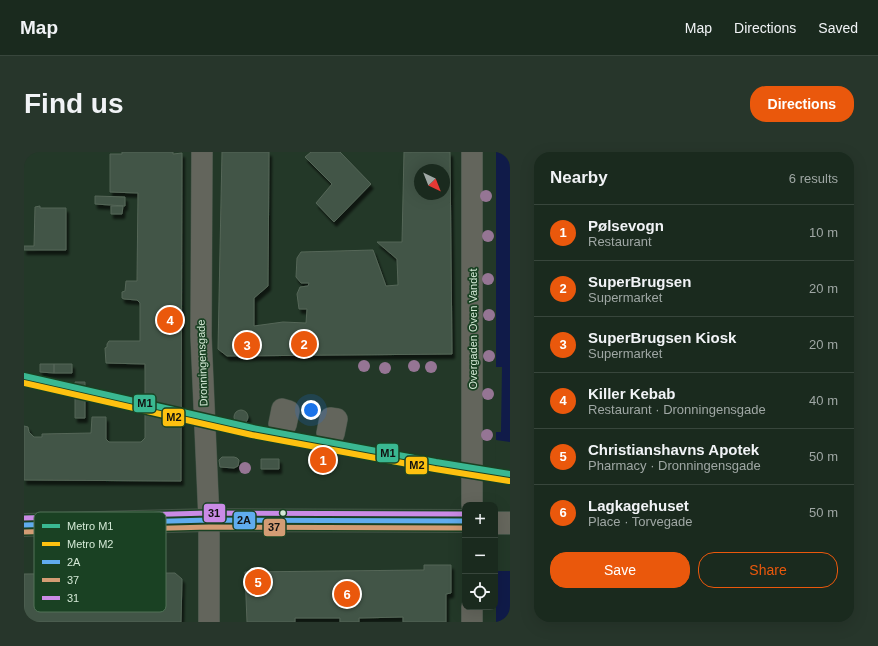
<!DOCTYPE html>
<meta charset="utf-8">
<style>
body{margin:0;font-family:Arial,sans-serif;background:#27362b;color:#f1f3f6}
.controls{position:absolute;right:12px;bottom:12px;display:grid;overflow:hidden;border-radius:8px;box-shadow:0 4px 16px #0002}
.controls button{width:36px;height:36px;display:grid;place-items:center;padding:0;border:0;border-bottom:1px solid #38463c;background:#1a2a1e;color:#f1f3f6;font:20px sans-serif}
.compass{position:absolute;left:390px;top:12px;width:36px;height:36px;border-radius:50%;background:#1a2a1e;box-shadow:0 4px 16px #0002;rotate:137deg}
.you{position:absolute;left:287px;top:258px;width:14px;height:14px;margin:-10px;border:3px solid #fff;border-radius:50%;background:#1a73e8;box-shadow:0 0 0 6px #1a73e833}
.badge{display:grid;place-items:center;width:26px;height:26px;border-radius:50%;background:#ea580c;color:#fff;font-size:13px;font-weight:700}
.pin{position:absolute;translate:-50% -50%;border:2px solid #fff;box-shadow:0 1px 4px #0006}
.list{margin:0;padding:0;list-style:none}
h2{display:flex;justify-content:space-between;align-items:center;height:52px;margin:0;padding:0 16px;font-size:17px}
h2 small{font-size:13px;font-weight:400;color:#9fa7a4}
.list li{display:grid;grid-template-columns:26px 1fr auto;gap:12px;align-items:center;box-sizing:border-box;height:56px;padding:0 16px;border-top:1px solid #38463c}
.list b{display:block;font-size:15px;white-space:nowrap}
.list p{margin:0;font-size:13px;white-space:nowrap;color:#9fa7a4}
.list em{font-size:13px;font-style:normal;color:#9fa7a4}
.actions{display:flex;gap:8px;padding:12px 16px}
.actions a{flex:1;padding:9px 0;border:1px solid #ea580c;border-radius:16px;text-align:center;font-size:14px;color:#ea580c}
.actions .main{background:#ea580c;color:#fff}
.icon{flex:none;width:22px;height:22px;fill:none;stroke:currentColor;stroke-width:2;stroke-linecap:round;stroke-linejoin:round}
.map{position:relative;flex:none;width:486px;height:470px;overflow:hidden;border-radius:16px}
header{display:flex;align-items:center;gap:24px;box-sizing:border-box;height:56px;padding:0 20px;background:#1a2a1e;border-bottom:1px solid #38463c}
header strong{font-size:19px}
nav{display:flex;gap:22px;margin-inline-start:auto;font-size:14px}
.intro{display:flex;align-items:center;justify-content:space-between;box-sizing:border-box;height:96px;padding:0 24px}
h1{margin:0;font-size:28px}
.button{padding:10px 18px;border-radius:16px;background:#ea580c;color:#fff;font-size:14px;font-weight:700}
main{display:flex;gap:24px;padding:0 24px}
aside{flex:1;background:#1a2a1e;border-radius:16px;box-shadow:0 4px 16px #0002}
.map>svg:first-child{display:block}
.water{fill:#101b49}
.pier{fill:#233828}
.building{fill:#425446;stroke:#556758;fill-rule:evenodd;filter:url(#shadow)}
.lines{fill:none;stroke-linecap:round;stroke-linejoin:round}
.street-casing{stroke:#415245;stroke-width:22}
.secondary-casing{stroke:#415245;stroke-width:24}
.street{stroke:#63655c;stroke-width:21}
.secondary{stroke:#66675d;stroke-width:22}
.bus-1-casing{stroke:#1a4123;stroke-width:8}
.bus-2-casing{stroke:#1a4123;stroke-width:8}
.bus-3-casing{stroke:#1a4123;stroke-width:8}
.bus-1{stroke:#60acee;stroke-width:5}
.bus-2{stroke:#d39c74;stroke-width:5}
.bus-3{stroke:#ca8be6;stroke-width:5}
.metro-1-casing{stroke:#1a4123;stroke-width:9}
.metro-2-casing{stroke:#1a4123;stroke-width:9}
.metro-1{stroke:#3ab892;stroke-width:6}
.metro-2{stroke:#fdc110;stroke-width:6}
.tree{fill:#957594}
.bus-dot{fill:#d3e8d5;stroke:#1a4123;stroke-width:1.5}
.labels{text-anchor:middle;stroke-width:3.5;stroke-linejoin:round;paint-order:stroke}
.street-label{font-size:11px;fill:#d3e8d5;stroke:#1a4123}
.key{fill:#1a4123;stroke:#527358;stroke-width:1}
.key-label{font-size:11px;fill:#d3e8d5}
.line-badge{stroke:#1a4123;stroke-width:1.5}
.pale-badge-label{font-size:11px;text-anchor:middle;font-weight:bold;fill:#111}
</style>
<header>
<strong>Map</strong>
<nav><a>Map</a><a>Directions</a><a>Saved</a></nav>
</header>
<div class="intro"><h1>Find us</h1><a class="button">Directions</a></div>
<main>
<div class="map">
<svg width="486" height="470" viewBox="0 0 486 470">
<defs>
<filter id="shadow"><feDropShadow dx="2.5" dy="4.5" stdDeviation="1" flood-color="#0009"/></filter>
</defs>
<rect width="100%" height="100%" fill="#233828"/>
<path class="water" d="M472,0H486V470H472Z"/>
<path class="pier" d="M472,215H478L477,280H472Z
M472,288L486,290V419H471Z"/>
<path class="building" d="M98,0H149V2L158,1L157,329L0,328V274L4,275L5,280L10,285H18V282L67,281L68,265H82V287L85,290H117L121,286V212L82,211L81,196L83,195V192L85,189H116V151L113,148L100,147L98,146V140L101,139L102,129H113L114,41L86,40V2H98Z
M198,0H245L244,134L230,146V174L259,170L282,171L283,157H275L273,142L276,135L284,134L285,131H277L272,125L273,106L277,100L349,98L362,134L374,133L373,107L353,90H378L380,0H426L428,202L203,204L194,197ZM396,18H420V42H396Z
M287,0H316L347,32L310,70L292,51L308,32L281,5Z
M71,44L101,45V54L71,52Z
M16,54V56H42V98H0V94H10L11,55Z
M87,54H99L98,62H87Z
M16,212H30V221L16,220Z
M30,212H48V221H30Z
M51,230H61V266H51Z
M210 265a7 7 0 1 1 14 0a7 7 0 1 1-14 0Z
M198,305H210L213,306L215,308L214,314L210,316L196,315L195,308Z
M237,307H255V317H237Z
M400,413H427V441L422,442V470H379V465L335,466V470H316V466H271V470H223L221,420L400,418Z
M151,421L158,427L157,470H0V422Z"/>
<g class="lines">
<g class="street-casing">
<path id="street" d="M178,0L177,184L185,368V470
M258,257L265,259L262,273L255,272Z
M306,266L313,267L310,282L303,281Z
M448,353V0
M448,470V455"/>
</g>
<g class="secondary-casing">
<path id="secondary" d="M471,371H486
M0,373L185,368L441,369"/>
</g>
<use href="#street" class="street"/>
<use href="#secondary" class="secondary"/>
<g class="bus-1-casing">
<path id="bus-1" d="M0,373L185,368L441,369"/>
</g>
<g class="bus-2-casing">
<path id="bus-2" d="M0,380L185,375L441,376"/>
</g>
<g class="bus-3-casing">
<path id="bus-3" d="M0,366L185,361L441,362"/>
</g>
<use href="#bus-1" class="bus-1"/>
<use href="#bus-2" class="bus-2"/>
<use href="#bus-3" class="bus-3"/>
<g class="metro-1-casing">
<path id="metro-1" d="M0,224L229,276L412,310L486,322"/>
</g>
<g class="metro-2-casing">
<path id="metro-2" d="M0,231L228,283L411,317L485,329"/>
</g>
<use href="#metro-1" class="metro-1"/>
<use href="#metro-2" class="metro-2"/>
</g>
<g class="tree">
<circle cx="462" cy="44" r="6"/>
<circle cx="464" cy="84" r="6"/>
<circle cx="464" cy="127" r="6"/>
<circle cx="465" cy="163" r="6"/>
<circle cx="465" cy="204" r="6"/>
<circle cx="340" cy="214" r="6"/>
<circle cx="390" cy="214" r="6"/>
<circle cx="407" cy="215" r="6"/>
<circle cx="361" cy="216" r="6"/>
<circle cx="464" cy="242" r="6"/>
<circle cx="463" cy="283" r="6"/>
<circle cx="221" cy="316" r="6"/>
</g>
<circle class="bus-dot" cx="259" cy="361" r="3.5"/>
<g class="labels">
<g class="street-label">
<text transform="translate(449 177) rotate(-90)" y="4">Overgaden Oven Vandet</text>
<text transform="translate(178 211) rotate(-92)" y="4">Dronningensgade</text>
</g>
</g>
<rect x="10" y="360" width="132" height="100" rx="6" class="key"/>
<rect x="18" y="372" width="18" height="4" fill="#3ab892"/>
<rect x="18" y="390" width="18" height="4" fill="#fdc110"/>
<rect x="18" y="408" width="18" height="4" fill="#60acee"/>
<rect x="18" y="426" width="18" height="4" fill="#d39c74"/>
<rect x="18" y="444" width="18" height="4" fill="#ca8be6"/>
<g class="key-label">
<text x="43" y="378">Metro M1</text>
<text x="43" y="396">Metro M2</text>
<text x="43" y="414">2A</text>
<text x="43" y="432">37</text>
<text x="43" y="450">31</text>
</g>
<g class="line-badge">
<rect x="109" y="242" width="23" height="19" rx="4" fill="#3ab892"/>
<rect x="138" y="256" width="23" height="19" rx="4" fill="#fdc110"/>
<rect x="352" y="291" width="23" height="20" rx="4" fill="#3ab892"/>
<rect x="381" y="304" width="23" height="19" rx="4" fill="#fdc110"/>
<rect x="179" y="351" width="23" height="20" rx="4" fill="#ca8be6"/>
<rect x="209" y="359" width="23" height="19" rx="4" fill="#60acee"/>
<rect x="239" y="366" width="23" height="19" rx="4" fill="#d39c74"/>
</g>
<g class="pale-badge-label">
<text x="121" y="255">M1</text>
<text x="150" y="269">M2</text>
<text x="364" y="305">M1</text>
<text x="393" y="317">M2</text>
<text x="190" y="365">31</text>
<text x="220" y="372">2A</text>
<text x="250" y="379">37</text>
</g>
</svg>
<div class="controls">
<button>+</button>
<button>−</button>
<button><svg class="icon" aria-label="locate" viewBox="0 0 24 24"><circle cx="12" cy="12" r="6"/><path d="M12 2v4M12 18v4M2 12h4M18 12h4"/></svg></button>
</div>
<svg class="compass" viewBox="-18 -18 36 36"><path d="M0-13l5 13h-10z" fill="#e53935"/><path d="M0 13l5-13h-10z" fill="#9fa7a4"/></svg>
<div class="you"></div>
<div class="pin badge" style="left:299px;top:308px">1</div>
<div class="pin badge" style="left:280px;top:192px">2</div>
<div class="pin badge" style="left:223px;top:193px">3</div>
<div class="pin badge" style="left:146px;top:168px">4</div>
<div class="pin badge" style="left:234px;top:430px">5</div>
<div class="pin badge" style="left:323px;top:442px">6</div>
</div>
<aside>
<h2>Nearby<small>6 results</small></h2>
<ul class="list">
<li><span class="badge">1</span><div><b>Pølsevogn</b><p>Restaurant</p></div><em>10 m</em></li>
<li><span class="badge">2</span><div><b>SuperBrugsen</b><p>Supermarket</p></div><em>20 m</em></li>
<li><span class="badge">3</span><div><b>SuperBrugsen Kiosk</b><p>Supermarket</p></div><em>20 m</em></li>
<li><span class="badge">4</span><div><b>Killer Kebab</b><p>Restaurant · Dronningensgade</p></div><em>40 m</em></li>
<li><span class="badge">5</span><div><b>Christianshavns Apotek</b><p>Pharmacy · Dronningensgade</p></div><em>50 m</em></li>
<li><span class="badge">6</span><div><b>Lagkagehuset</b><p>Place · Torvegade</p></div><em>50 m</em></li>
</ul>
<div class="actions"><a class="main">Save</a><a>Share</a></div>
</aside>
</main>
